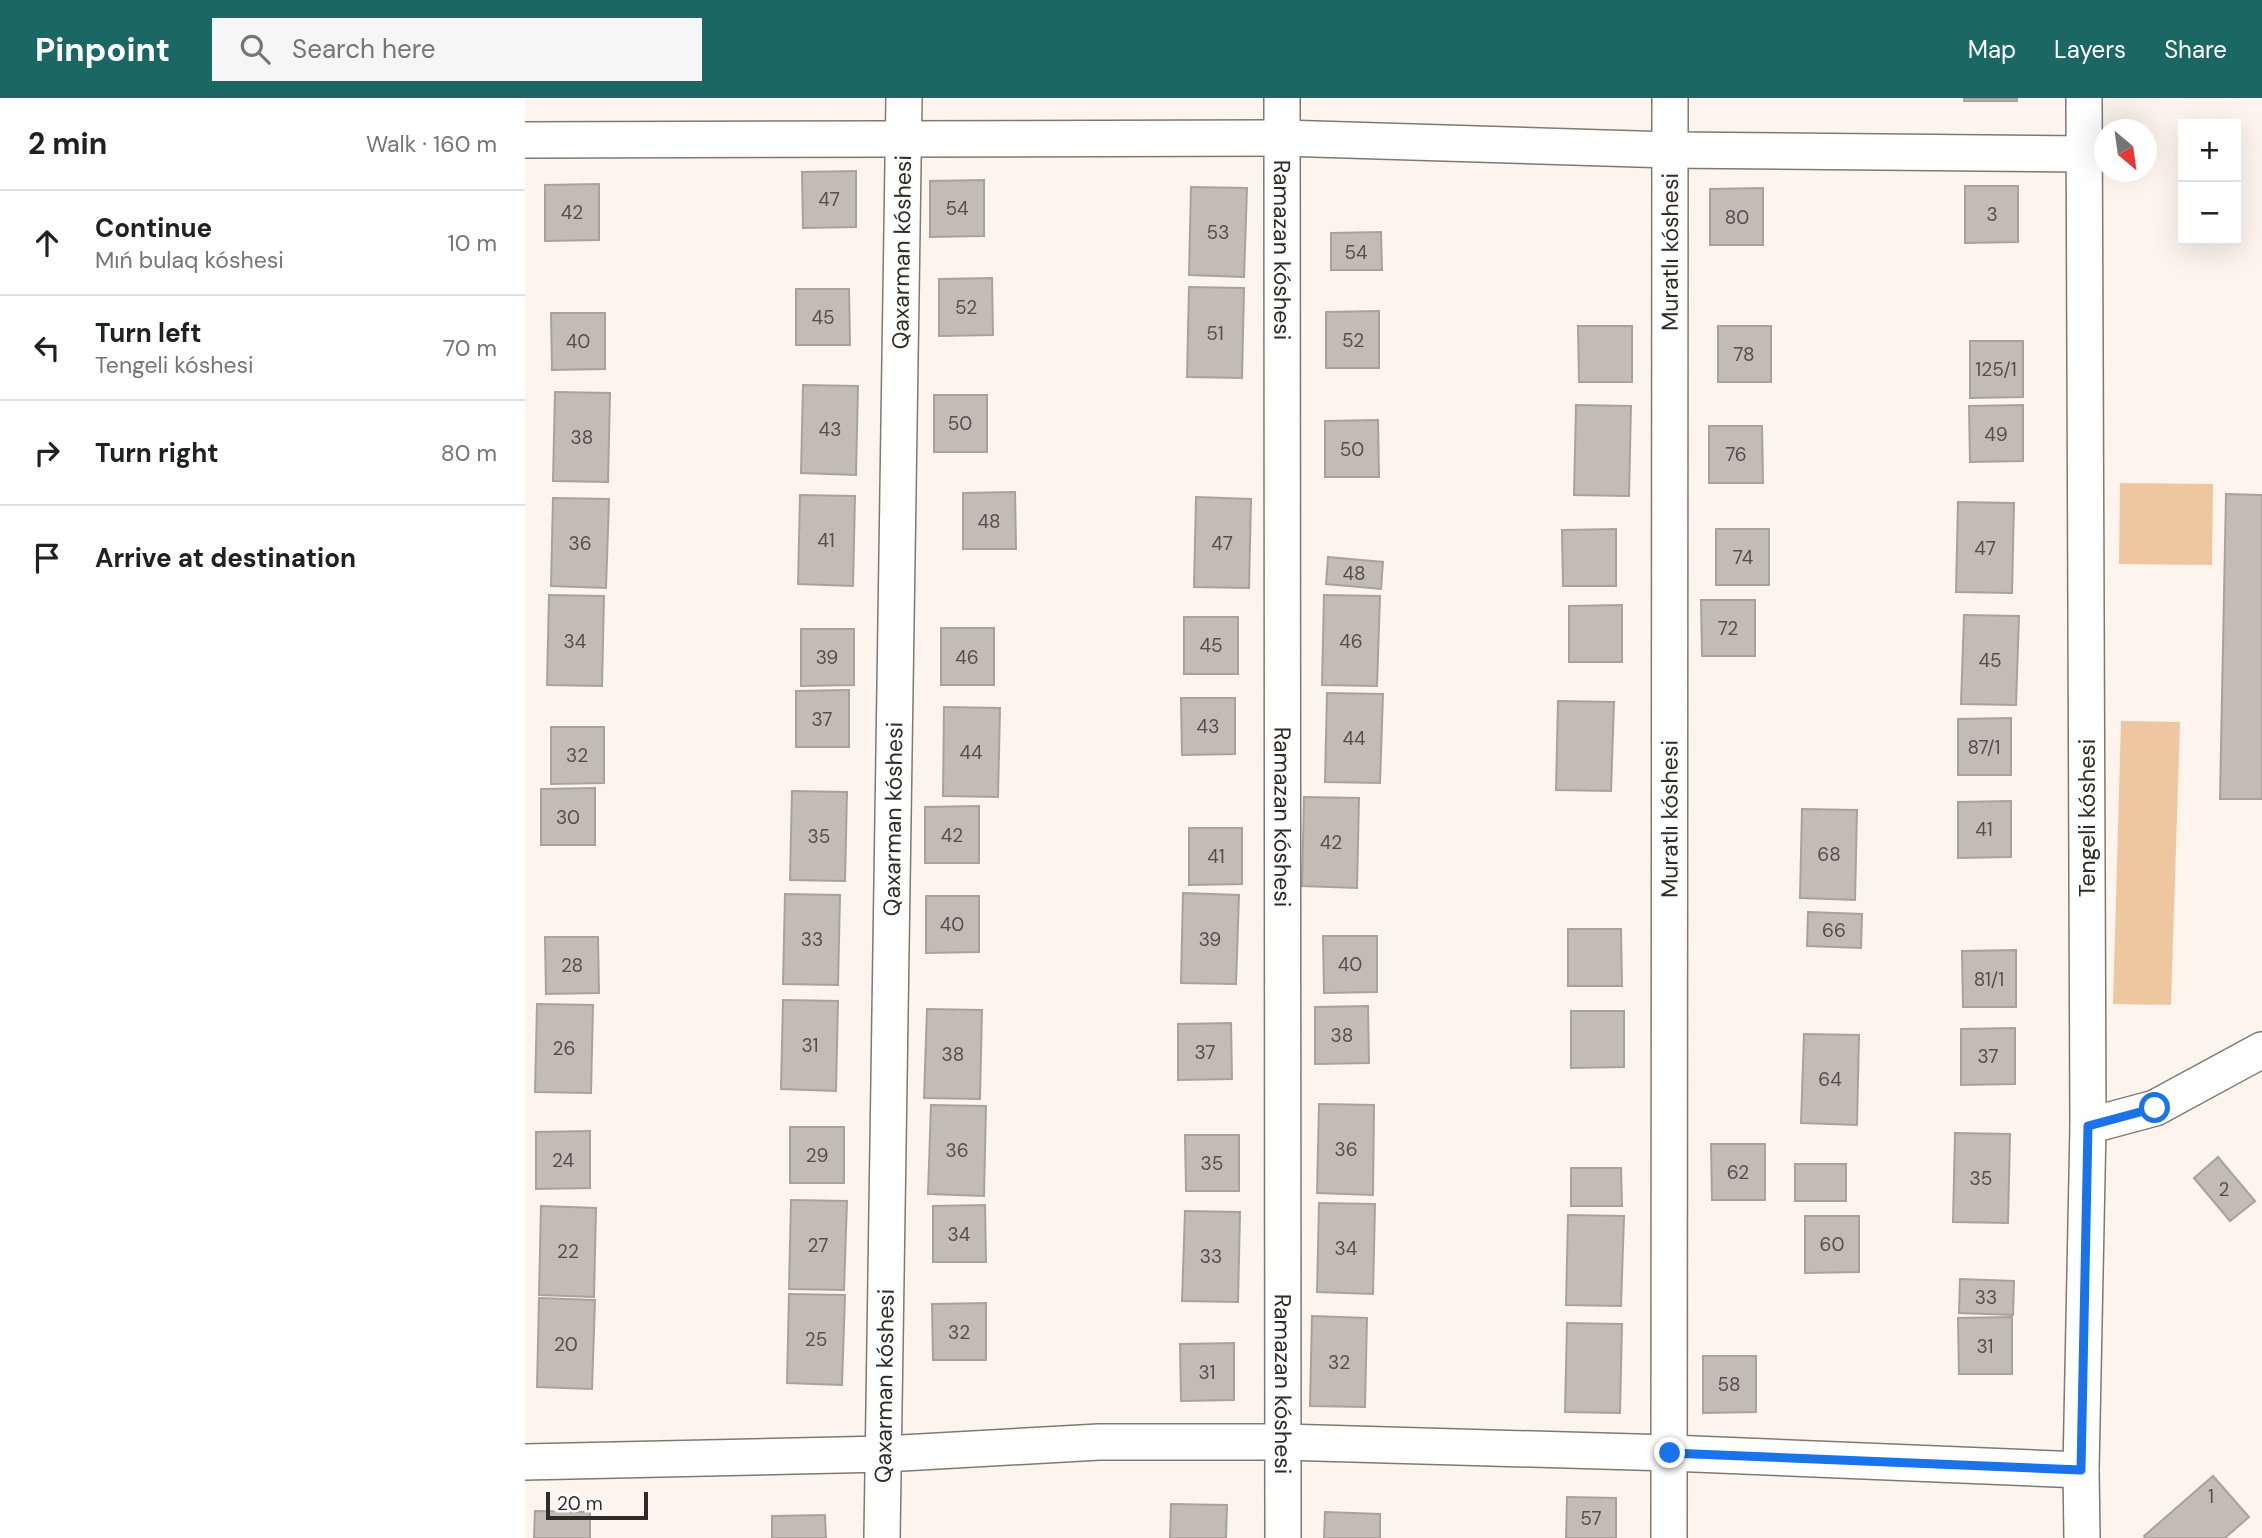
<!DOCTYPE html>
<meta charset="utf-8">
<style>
body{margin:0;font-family:"DM Sans",sans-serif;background:#f6f6f6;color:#202124}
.controls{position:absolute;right:21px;top:21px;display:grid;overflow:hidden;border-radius:0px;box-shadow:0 7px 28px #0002}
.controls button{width:63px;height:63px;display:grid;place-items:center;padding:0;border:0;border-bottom:2px solid #e0e0e0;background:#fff;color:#202124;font:35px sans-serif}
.compass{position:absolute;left:1569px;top:21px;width:63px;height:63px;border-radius:50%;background:#fff;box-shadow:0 7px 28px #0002;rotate:151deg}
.scale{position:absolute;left:21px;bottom:18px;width:102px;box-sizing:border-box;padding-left:7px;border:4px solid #2e2b28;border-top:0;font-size:19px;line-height:24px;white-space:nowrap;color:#2e2b28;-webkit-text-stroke:5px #fff;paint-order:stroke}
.stop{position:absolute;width:21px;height:21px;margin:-16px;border:5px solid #1a73e8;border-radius:50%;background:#fff}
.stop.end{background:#1a73e8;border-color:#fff;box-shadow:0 2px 7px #0008}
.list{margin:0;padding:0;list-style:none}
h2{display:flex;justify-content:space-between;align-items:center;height:91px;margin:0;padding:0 28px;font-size:30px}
h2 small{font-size:23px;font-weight:400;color:#757577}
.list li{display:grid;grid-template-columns:46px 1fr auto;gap:21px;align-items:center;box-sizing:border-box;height:105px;padding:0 28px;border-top:2px solid #e0e0e0}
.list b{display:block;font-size:26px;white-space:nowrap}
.list p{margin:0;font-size:23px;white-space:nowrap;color:#757577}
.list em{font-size:23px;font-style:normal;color:#757577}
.icon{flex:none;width:38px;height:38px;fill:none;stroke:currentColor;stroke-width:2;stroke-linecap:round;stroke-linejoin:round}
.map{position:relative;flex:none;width:1737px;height:1440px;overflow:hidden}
header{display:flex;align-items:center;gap:42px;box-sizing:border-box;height:98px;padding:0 35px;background:#1a6763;color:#fff}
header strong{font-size:33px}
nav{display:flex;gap:38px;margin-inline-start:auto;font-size:24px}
.search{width:490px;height:63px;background:#f6f6f6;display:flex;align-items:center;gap:18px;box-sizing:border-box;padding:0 24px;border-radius:0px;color:#757577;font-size:26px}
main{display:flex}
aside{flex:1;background:#fff}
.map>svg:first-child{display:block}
.green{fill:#eec7a1}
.building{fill:#c3bcb4;stroke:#a9a29b;stroke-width:2}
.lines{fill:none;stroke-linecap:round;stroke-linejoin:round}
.minor-casing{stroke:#807972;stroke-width:38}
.minor{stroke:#fff;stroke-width:35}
.route{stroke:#1a73e8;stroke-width:9}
.labels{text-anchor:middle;stroke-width:6;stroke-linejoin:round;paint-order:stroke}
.number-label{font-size:19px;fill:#534f4b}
.street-label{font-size:23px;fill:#2e2b28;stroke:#fff}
</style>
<header>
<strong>Pinpoint</strong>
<div class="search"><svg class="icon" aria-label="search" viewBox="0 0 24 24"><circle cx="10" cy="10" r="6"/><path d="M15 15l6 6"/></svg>Search here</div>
<nav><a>Map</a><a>Layers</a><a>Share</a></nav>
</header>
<main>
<aside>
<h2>2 min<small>Walk · 160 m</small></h2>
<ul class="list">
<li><svg class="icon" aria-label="ahead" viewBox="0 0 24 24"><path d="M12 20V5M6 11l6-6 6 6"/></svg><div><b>Continue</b><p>Mıń bulaq kóshesi</p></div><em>10 m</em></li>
<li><svg class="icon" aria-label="left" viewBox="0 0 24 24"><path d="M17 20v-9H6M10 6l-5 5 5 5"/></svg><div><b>Turn left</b><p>Tengeli kóshesi</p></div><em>70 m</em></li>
<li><svg class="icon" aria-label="right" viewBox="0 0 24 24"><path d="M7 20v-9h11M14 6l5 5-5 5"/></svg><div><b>Turn right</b></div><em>80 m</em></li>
<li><svg class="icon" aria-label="arrive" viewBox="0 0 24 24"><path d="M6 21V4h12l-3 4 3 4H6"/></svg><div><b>Arrive at destination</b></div></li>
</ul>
</aside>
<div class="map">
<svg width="1737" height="1440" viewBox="0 0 1737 1440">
<rect width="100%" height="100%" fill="#fcf4ed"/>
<path class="green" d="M1595,385L1688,386L1687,467L1594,466Z
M1596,623L1655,624L1646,907L1588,906Z"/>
<path class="building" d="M1439,0H1492V3H1439Z
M331,73V129L278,130L277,74Z
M459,82V138L405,139V83Z
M74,86V142L20,143V87Z
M1440,88H1493V144L1440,145Z
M666,89L722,90L719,179L664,177Z
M1238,90V147H1185V91Z
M856,134L857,172H806V135Z
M467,180L468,237L414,238V181Z
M664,189L719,190L717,280L662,279Z
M271,191H324L325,247H271Z
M854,213V270H801V214Z
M26,215H80V271L27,272Z
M1053,228H1107V284H1054Z
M1193,228H1246V284H1193Z
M1445,243H1498V299L1445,300Z
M278,287L333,288L331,377L276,375Z
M30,294L85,295L83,384L28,383Z
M409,297H462V354H409Z
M1051,307L1106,308L1104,398L1049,397Z
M1498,307V363L1445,364L1444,308Z
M853,322L854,379H800V323Z
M1184,328H1237L1238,385H1184Z
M490,394L491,451H438V395Z
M1701,396L1737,397V701H1695Z
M275,397L330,398L328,488L273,486Z
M671,399L726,401L724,490L669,489Z
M28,400L84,401L81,490L26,488Z
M1433,404L1489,405L1487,495L1431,494Z
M1091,431V488H1038L1037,432Z
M1191,431H1244V487H1191Z
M803,459L858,464L856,491L801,486Z
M24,497L79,498L77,588L22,587Z
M799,497L855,498L852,588L797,587Z
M1176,502H1230V558H1177Z
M1097,507V564H1044V508Z
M1439,517L1494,518L1491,607L1436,606Z
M659,519H713V576H659Z
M416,530H469V587H416Z
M276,531H329V587L276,588Z
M324,592V649H271V593Z
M802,595L858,596L855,685L800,684Z
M656,600H710V656L657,657Z
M1033,603L1089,604L1086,693L1031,692Z
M419,609L475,610L473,699L418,698Z
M1486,620V677H1433V621Z
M26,629H79V685L26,686Z
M70,690V747H16V691Z
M267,693L322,694L320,783L265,782Z
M779,699L834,700L832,790L777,788Z
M1486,703V759L1433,760V704Z
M454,708V765H400V709Z
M1277,711L1332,712L1330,802L1275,800Z
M664,730H717V786L664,787Z
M658,795L714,797L711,886L656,885Z
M260,796L315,797L313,887L258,886Z
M401,798H454V854L401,855Z
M1283,814L1337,816L1336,850L1282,848Z
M1043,831H1096L1097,888H1043Z
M798,838H852V894L799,895Z
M20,839H73L74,895L21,896Z
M1491,852V909H1438L1437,853Z
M258,902L313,903L311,993L256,991Z
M12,906L68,907L66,995L10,994Z
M843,908L844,965L790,966V909Z
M402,911L457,912L455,1001L399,1000Z
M1046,913H1099V969L1046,970Z
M706,925L707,981L653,982V926Z
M1490,930V986L1436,987V931Z
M1279,936L1334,937L1332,1027L1276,1025Z
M794,1006L849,1007L848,1097L792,1095Z
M406,1007L461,1008L459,1098L403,1096Z
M265,1029H319V1085H265Z
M65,1033V1090L11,1091V1034Z
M1430,1035L1485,1036L1483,1125L1428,1124Z
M660,1037H714V1093H661Z
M1186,1046H1240V1102H1187Z
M1693,1059L1730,1103L1705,1123L1669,1080Z
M1270,1066H1321V1103H1270Z
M1046,1070H1096L1097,1108H1046Z
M266,1102L322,1103L319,1192L264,1191Z
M794,1105L850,1106L848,1196L792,1194Z
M460,1107L461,1164H408V1108Z
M16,1108L71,1110L69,1199L14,1197Z
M660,1113L715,1114L713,1204L657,1203Z
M1043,1117L1099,1118L1096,1208L1041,1207Z
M1280,1118H1334V1174L1280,1175Z
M1435,1181L1489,1183L1488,1217L1434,1215Z
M264,1196L320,1197L317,1287L262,1285Z
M14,1200L70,1202L67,1291L12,1289Z
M461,1205V1262H408L407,1206Z
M787,1218L842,1220L840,1309L785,1308Z
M1487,1219V1276H1434L1433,1220Z
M1042,1225L1097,1226L1095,1315L1040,1314Z
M709,1245V1302L656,1303L655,1246Z
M1178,1258H1231V1314L1178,1315Z
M1688,1378L1724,1419L1700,1440H1621L1619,1438Z
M1042,1399L1091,1400V1440H1041Z
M646,1406L702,1407L701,1440H645Z
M10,1413L65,1414V1440H9Z
M800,1414L855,1416V1440H799Z
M300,1417L301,1440H247V1418Z"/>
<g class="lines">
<g class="minor-casing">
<g id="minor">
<path id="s1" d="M757,0L758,1440"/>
<path d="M0,42L757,40L1145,52L1558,56"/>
<path d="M1563,1028L1630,1010L1737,952"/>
<path d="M0,1364L359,1356L574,1344H758L1145,1355L1556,1372"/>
<path id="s2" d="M357,1440L379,0"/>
<path id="s3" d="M1144,1440L1145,0"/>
<path d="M1557,1440L1556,1372L1563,1028L1559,0"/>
</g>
</g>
<use href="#minor" class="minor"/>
</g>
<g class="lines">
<path class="route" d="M1145,1355L1556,1372L1563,1028L1630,1010"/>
</g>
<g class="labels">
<g class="number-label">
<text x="304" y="108">47</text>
<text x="432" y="117">54</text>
<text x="47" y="121">42</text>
<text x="1467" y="123">3</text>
<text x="1212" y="126">80</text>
<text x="693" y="141">53</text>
<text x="831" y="161">54</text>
<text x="441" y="216">52</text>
<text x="298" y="226">45</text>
<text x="690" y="242">51</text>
<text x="828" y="249">52</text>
<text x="53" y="250">40</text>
<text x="1219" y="263">78</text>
<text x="1471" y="278">125/1</text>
<text x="435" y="332">50</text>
<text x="305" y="338">43</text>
<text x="1471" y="343">49</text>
<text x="57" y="346">38</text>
<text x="827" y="358">50</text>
<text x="1211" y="363">76</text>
<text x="464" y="430">48</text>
<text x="301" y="449">41</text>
<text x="55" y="452">36</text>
<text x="697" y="452">47</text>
<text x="1460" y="457">47</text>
<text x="1218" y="466">74</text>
<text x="829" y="482">48</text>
<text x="1203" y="537">72</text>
<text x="50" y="550">34</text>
<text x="826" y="550">46</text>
<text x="686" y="554">45</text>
<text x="302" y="566">39</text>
<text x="442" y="566">46</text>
<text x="1465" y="569">45</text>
<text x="297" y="628">37</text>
<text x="683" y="635">43</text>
<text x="829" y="647">44</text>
<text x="1459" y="656">87/1</text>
<text x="446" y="661">44</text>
<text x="52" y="664">32</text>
<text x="43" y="726">30</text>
<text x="1459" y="738">41</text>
<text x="427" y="744">42</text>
<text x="294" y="745">35</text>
<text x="806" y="751">42</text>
<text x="1304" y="763">68</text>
<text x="691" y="765">41</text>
<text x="427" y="833">40</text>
<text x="1309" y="839">66</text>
<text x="287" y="848">33</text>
<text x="685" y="848">39</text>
<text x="825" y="873">40</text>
<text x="47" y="874">28</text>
<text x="1464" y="888">81/1</text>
<text x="817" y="944">38</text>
<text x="285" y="954">31</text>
<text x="39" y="957">26</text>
<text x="680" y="961">37</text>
<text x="428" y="963">38</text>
<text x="1463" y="965">37</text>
<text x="1305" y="988">64</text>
<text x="821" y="1058">36</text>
<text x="432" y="1059">36</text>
<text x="292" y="1064">29</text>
<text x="38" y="1069">24</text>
<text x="687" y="1072">35</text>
<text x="1213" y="1081">62</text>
<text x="1456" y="1087">35</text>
<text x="1699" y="1098">2</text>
<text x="434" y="1143">34</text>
<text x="1307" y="1153">60</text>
<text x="293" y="1154">27</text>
<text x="821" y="1157">34</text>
<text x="43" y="1160">22</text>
<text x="686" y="1165">33</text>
<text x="1461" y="1206">33</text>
<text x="434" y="1241">32</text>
<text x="291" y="1248">25</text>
<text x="41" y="1253">20</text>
<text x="1460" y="1255">31</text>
<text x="814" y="1271">32</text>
<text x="682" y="1281">31</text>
<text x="1204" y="1293">58</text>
<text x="1686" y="1405">1</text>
<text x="1066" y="1427">57</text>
</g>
<g class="street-label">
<text dy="8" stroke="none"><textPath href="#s2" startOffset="1286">Qaxarman kóshesi</textPath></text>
<text dy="8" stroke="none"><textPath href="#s1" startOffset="152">Ramazan kóshesi</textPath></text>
<text dy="8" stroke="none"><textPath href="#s3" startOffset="1286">Muratlı kóshesi</textPath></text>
<text dy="8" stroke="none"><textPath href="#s2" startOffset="719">Qaxarman kóshesi</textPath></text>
<text dy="8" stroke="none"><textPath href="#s1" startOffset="719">Ramazan kóshesi</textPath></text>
<text dy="8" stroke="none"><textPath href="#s3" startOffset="719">Muratlı kóshesi</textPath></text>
<text transform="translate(1562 720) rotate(-90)" y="8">Tengeli kóshesi</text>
<text dy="8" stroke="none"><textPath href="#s2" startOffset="152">Qaxarman kóshesi</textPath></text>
<text dy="8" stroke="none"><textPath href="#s1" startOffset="1286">Ramazan kóshesi</textPath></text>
</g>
</g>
</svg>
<div class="controls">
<button>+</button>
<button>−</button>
</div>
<svg class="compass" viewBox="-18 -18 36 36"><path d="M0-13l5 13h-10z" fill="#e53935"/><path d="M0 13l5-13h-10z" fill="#757577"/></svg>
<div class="scale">20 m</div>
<div class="stop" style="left:1630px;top:1010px"></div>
<div class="stop end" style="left:1145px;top:1355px"></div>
</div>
</main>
